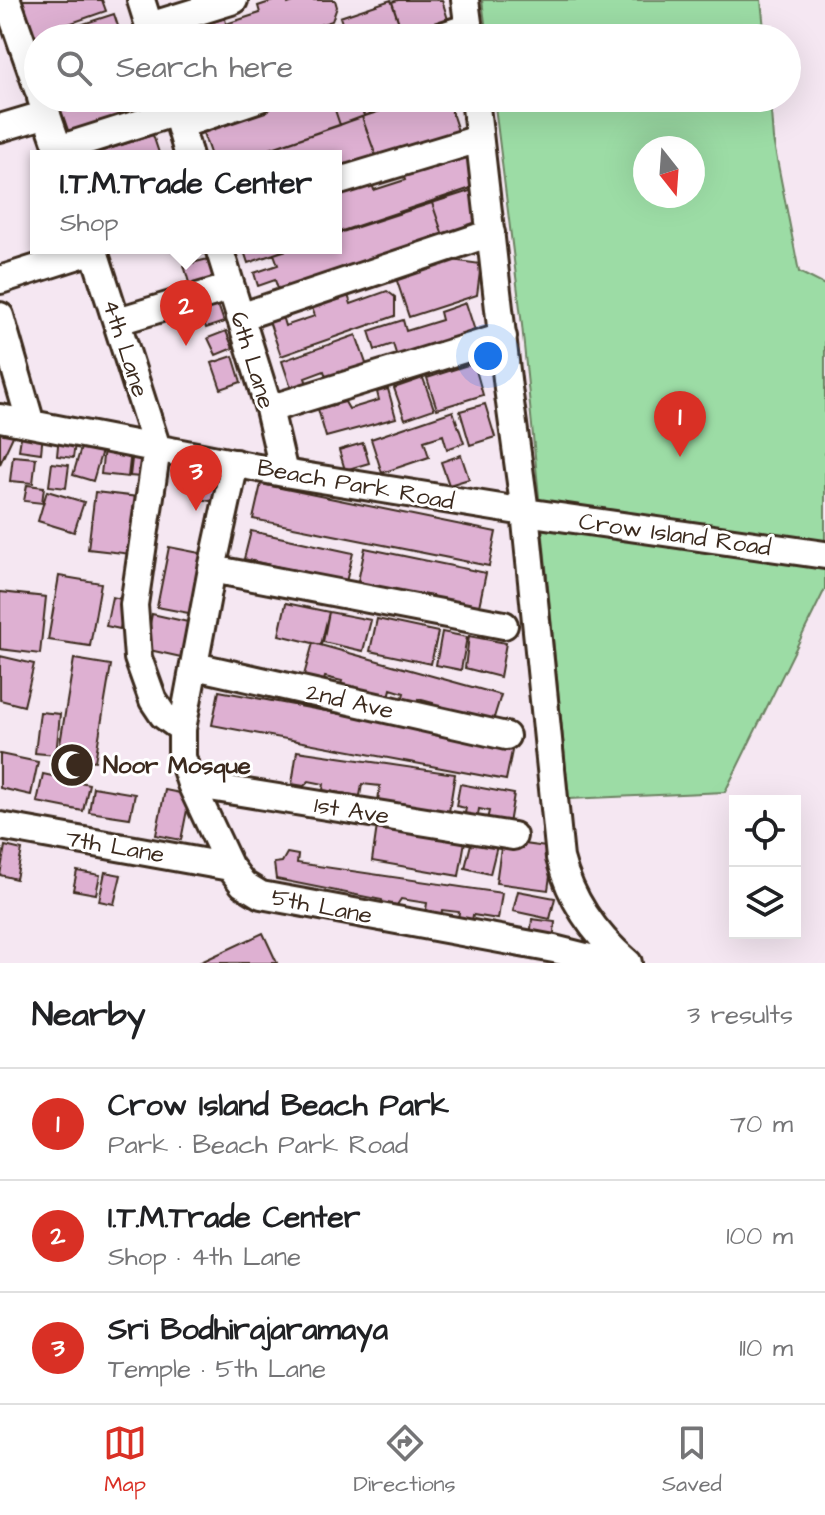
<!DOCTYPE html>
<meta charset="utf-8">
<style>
body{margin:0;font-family:"Architects Daughter",sans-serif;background:#f2f2f2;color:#202124}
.controls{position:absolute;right:24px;bottom:24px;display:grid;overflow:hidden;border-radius:0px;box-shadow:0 8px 32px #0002}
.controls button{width:72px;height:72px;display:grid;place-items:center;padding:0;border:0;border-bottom:2px solid #e0e0e0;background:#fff;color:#202124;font:40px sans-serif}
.compass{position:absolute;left:633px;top:136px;width:72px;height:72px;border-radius:50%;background:#fff;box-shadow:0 8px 32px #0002;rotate:163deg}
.you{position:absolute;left:488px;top:356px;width:28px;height:28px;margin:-20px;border:6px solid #fff;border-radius:50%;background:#1a73e8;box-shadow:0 0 0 12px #1a73e833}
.badge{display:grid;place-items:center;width:52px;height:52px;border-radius:50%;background:#d93025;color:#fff;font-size:26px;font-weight:700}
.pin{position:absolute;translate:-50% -66px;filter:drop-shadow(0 2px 4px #0008)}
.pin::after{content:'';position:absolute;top:42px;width:28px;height:24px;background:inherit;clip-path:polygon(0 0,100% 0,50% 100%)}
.popup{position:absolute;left:30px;top:150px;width:312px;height:104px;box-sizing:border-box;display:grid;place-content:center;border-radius:0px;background:#fff;filter:drop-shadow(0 2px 6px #0005);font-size:26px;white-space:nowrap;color:#757577}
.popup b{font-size:30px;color:#202124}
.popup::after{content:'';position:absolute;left:50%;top:100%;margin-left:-16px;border:16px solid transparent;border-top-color:#fff}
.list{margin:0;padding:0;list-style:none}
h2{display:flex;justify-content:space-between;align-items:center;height:104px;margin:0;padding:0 32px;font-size:34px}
h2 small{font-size:26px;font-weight:400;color:#757577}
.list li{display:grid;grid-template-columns:52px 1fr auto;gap:24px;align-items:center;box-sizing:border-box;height:112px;padding:0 32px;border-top:2px solid #e0e0e0}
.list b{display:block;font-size:30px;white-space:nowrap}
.list p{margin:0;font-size:26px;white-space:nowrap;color:#757577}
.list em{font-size:26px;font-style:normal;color:#757577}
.icon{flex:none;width:44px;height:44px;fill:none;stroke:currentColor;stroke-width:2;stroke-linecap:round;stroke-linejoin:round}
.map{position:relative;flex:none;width:825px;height:963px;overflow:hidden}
.search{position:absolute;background:#fff;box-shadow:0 8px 32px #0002;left:24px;right:24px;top:24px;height:88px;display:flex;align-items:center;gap:20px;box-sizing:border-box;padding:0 28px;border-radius:44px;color:#757577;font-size:30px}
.sheet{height:440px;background:#fff}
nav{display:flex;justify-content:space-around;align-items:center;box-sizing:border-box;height:112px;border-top:2px solid #e0e0e0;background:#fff;font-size:22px;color:#757577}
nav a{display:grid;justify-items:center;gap:4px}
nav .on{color:#d93025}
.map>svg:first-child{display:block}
.green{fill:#9cdca5;stroke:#6c8362;stroke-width:2;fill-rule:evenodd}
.building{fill:#deb0d2;stroke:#3b2a1e;stroke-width:2}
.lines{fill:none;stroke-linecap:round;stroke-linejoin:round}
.minor-casing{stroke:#3b2a1e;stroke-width:32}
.minor{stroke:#fff;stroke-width:26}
.labels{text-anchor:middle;stroke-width:6;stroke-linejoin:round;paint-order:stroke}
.street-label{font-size:24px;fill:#3b2a1e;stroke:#fff}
.poi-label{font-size:24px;font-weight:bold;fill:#3b2a1e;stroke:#fff;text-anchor:start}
</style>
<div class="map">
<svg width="825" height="963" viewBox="0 0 825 963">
<rect width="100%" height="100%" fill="#f5e7f2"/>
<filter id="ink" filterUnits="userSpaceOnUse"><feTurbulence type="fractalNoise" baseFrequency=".0125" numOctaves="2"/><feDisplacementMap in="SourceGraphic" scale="16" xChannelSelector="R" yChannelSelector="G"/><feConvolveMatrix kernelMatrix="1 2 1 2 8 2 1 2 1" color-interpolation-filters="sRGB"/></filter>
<g filter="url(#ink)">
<path class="green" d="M482,0H761L765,38H487Z
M494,98H770L773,139L799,272L825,285V589L725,792L569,799L522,325ZM645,148H693V196H645Z"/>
<path class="building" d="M8,0H102L106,11L43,33L44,38H38V52Z
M276,0H287L288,4L299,0H335L337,7L332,21L279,38H199L195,28L225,18L226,24L260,13L258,6Z
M391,0L404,38H347L340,17Z
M398,0H442L450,26L413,38H404L392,2Z
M114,14L122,38H46V36Z
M85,98H138L142,112L62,138L52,109Z
M141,98H168L170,103L145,111Z
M288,98H331L340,125L249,156H211L201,127Z
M331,98H358L364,116L340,125Z
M358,98H420L364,116Z
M420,98H447L458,131L377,159L362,117Z
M362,117L377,159L336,173V156H249Z
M153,135L160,156H87Z
M473,155L483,184L336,233V196L372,184L374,190L405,180L402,171L432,161L435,168Z
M479,188L484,232L446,244L432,203Z
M432,203L446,244L281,298L275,280L258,286L254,273L278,265L274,254L293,248H336V234Z
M243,248H291L248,263Z
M208,259L215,284L191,290L184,265Z
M451,260L481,264L477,295L409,317L396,278Z
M387,291L395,297V316L281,356L269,321L282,316L285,326L315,316L311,305L347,292L351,304Z
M215,296L224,322L206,328L197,302Z
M466,303L477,337L399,363L393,344L375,350L369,331L403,320L406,331L442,320L440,312Z
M226,331L233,348L216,355L208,338Z
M356,335L369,372L329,386L324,371L305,378L310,392L294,397L282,361Z
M233,356L241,382L221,389L212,363Z
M474,363L483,395L437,409L427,378Z
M423,378L434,409L405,419L394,388Z
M388,389L396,418L326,437L318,409L345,402L349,409L379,400L377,392Z
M485,404L495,437L470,445L460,411Z
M453,411L464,443L447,449L443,435L424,441L429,457L382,473L371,439Z
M0,428L14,434L0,464Z
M22,431L43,433L41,453L19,450Z
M59,435L76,437L73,458L57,456Z
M83,441L103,447L93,481L73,475Z
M363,443L369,463L345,470L339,450Z
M104,448L131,451L128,477L101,474Z
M133,451L154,453L151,478L130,476Z
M461,455L469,479L449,485L441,462Z
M13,456L36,458L33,483L10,481Z
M52,463L69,465L66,488L49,486Z
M200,463L228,468L221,503L194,498Z
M261,484L496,532L489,566L253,519Z
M27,485L44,487L42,503L24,501Z
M47,491L84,502L74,532L38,521Z
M95,492L138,497L131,554L88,549Z
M251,531L353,553L346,582L244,559Z
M169,547L210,555L199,615L157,607Z
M365,548L486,573L478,611L357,586Z
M59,576L101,583L90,646L48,640Z
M0,592L46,597L40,654L0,649Z
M112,597L126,600L120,629L106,626Z
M286,603L329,612L321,645L279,635Z
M329,612L371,620L363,651L323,642Z
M152,614L197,624L190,659L145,649Z
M377,619L438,632L431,664L370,651Z
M442,632L467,637L461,670L436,665Z
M469,636L506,643L500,677L465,668Z
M313,643L501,695L492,724L432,707L433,703L418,699L416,708L401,704L404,693L391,689L387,705L339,692L342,681L325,677L321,691L301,686Z
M0,656L34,664L24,706L0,700Z
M74,659L111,665L95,761L58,756Z
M219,691L513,746L506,780L212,725Z
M40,712L60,714L56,755L35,753Z
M297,751L455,774L449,812L378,801L380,786L362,784L360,796L323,790L324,784L309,781L304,786L292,784Z
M0,754L38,762L31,795L0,788Z
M43,774L89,784L83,811L37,802Z
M460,784L514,794L509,824L487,820L489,811L479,809L477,820L464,818L466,808L456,806Z
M93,787L135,794L130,818L89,812Z
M165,790L190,795L181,840L156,835Z
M377,826L465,841L459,876L372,861Z
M473,836L498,842L490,874L465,868Z
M502,841L554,848L548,890L496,883Z
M5,846L22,850L16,879L0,875Z
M287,853L298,855L297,863L502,893L498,919L473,915L472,921L458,919L459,912L442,910L441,919L425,916L427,903L401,899L397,905L383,903L382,900L276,879L274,863L282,862Z
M77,871L100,875L96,894L73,890Z
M105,872L121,875L114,904L99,901Z
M518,891L555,898L550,919L513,911Z
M532,919L555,922L553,942L530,939Z
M263,933L277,963H199Z"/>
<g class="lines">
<g class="minor-casing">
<path id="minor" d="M7,0L38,89
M141,0L153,38
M465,0L470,38
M150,26L234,0
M436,38L469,27
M41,98L61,156
M475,98L508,388L525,512L560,858C571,901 594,934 628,963
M175,109L189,156
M180,125L260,98
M0,128L47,114
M59,149L176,112
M336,182L479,139
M93,248L157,448L134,605L138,658L153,700L163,715L182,729
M219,248L269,409L284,473
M0,280L94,250
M0,316L31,424
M240,317L491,233
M118,321L231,287
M269,409L503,337
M0,418L284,473L525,512L825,555
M235,463L212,569L182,729V757L191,784L230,867L243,884L261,895L554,949L610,963
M212,569L504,625
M195,666L506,736
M191,784L513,836
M0,826L230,867"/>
</g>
<use href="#minor" class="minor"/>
</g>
</g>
<defs>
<g id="mosque-disc" transform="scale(2.3)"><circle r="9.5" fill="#3b2a1e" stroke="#fff"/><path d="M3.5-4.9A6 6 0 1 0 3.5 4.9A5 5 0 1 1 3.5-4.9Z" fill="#fff"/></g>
</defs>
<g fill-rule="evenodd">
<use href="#mosque-disc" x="72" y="765"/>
</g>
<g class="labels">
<g class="street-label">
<text transform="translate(126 348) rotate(72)" y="8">4th Lane</text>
<text transform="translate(253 360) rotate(73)" y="8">6th Lane</text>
<text transform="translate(356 484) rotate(10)" y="8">Beach Park Road</text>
<text transform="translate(675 534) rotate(8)" y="8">Crow Island Road</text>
<text transform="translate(350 701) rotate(13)" y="8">2nd Ave</text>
<text transform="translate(352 810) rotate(9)" y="8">1st Ave</text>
<text transform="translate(115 846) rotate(10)" y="8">7th Lane</text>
<text transform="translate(322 906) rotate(11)" y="8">5th Lane</text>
</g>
<g class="poi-label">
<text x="103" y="773">Noor Mosque</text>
</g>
</g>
</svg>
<div class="controls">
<button><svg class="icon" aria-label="locate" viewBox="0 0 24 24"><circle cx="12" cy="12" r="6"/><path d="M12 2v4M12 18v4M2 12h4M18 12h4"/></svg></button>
<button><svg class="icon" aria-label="layers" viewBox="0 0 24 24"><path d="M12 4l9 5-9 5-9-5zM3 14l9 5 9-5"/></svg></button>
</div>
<svg class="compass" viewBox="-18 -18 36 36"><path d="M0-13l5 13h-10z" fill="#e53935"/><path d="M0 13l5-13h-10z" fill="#757577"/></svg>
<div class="you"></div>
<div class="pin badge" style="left:680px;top:457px">1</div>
<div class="pin badge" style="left:186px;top:346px">2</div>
<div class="popup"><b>I.T.M.Trade Center</b>Shop</div>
<div class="pin badge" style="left:196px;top:511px">3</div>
<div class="search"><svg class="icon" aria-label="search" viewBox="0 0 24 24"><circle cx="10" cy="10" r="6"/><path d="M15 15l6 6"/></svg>Search here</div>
</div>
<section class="sheet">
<h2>Nearby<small>3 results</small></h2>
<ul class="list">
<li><span class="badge">1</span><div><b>Crow Island Beach Park</b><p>Park · Beach Park Road</p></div><em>70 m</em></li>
<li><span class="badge">2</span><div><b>I.T.M.Trade Center</b><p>Shop · 4th Lane</p></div><em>100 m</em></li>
<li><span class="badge">3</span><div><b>Sri Bodhirajaramaya</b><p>Temple · 5th Lane</p></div><em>110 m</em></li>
</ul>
</section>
<nav>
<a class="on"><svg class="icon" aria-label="map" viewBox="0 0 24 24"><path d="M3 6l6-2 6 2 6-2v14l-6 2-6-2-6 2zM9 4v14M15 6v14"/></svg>Map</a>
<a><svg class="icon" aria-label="directions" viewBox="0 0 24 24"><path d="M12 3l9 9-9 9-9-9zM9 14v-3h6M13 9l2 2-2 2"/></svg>Directions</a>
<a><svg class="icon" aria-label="saved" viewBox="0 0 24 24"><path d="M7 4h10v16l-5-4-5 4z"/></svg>Saved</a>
</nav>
